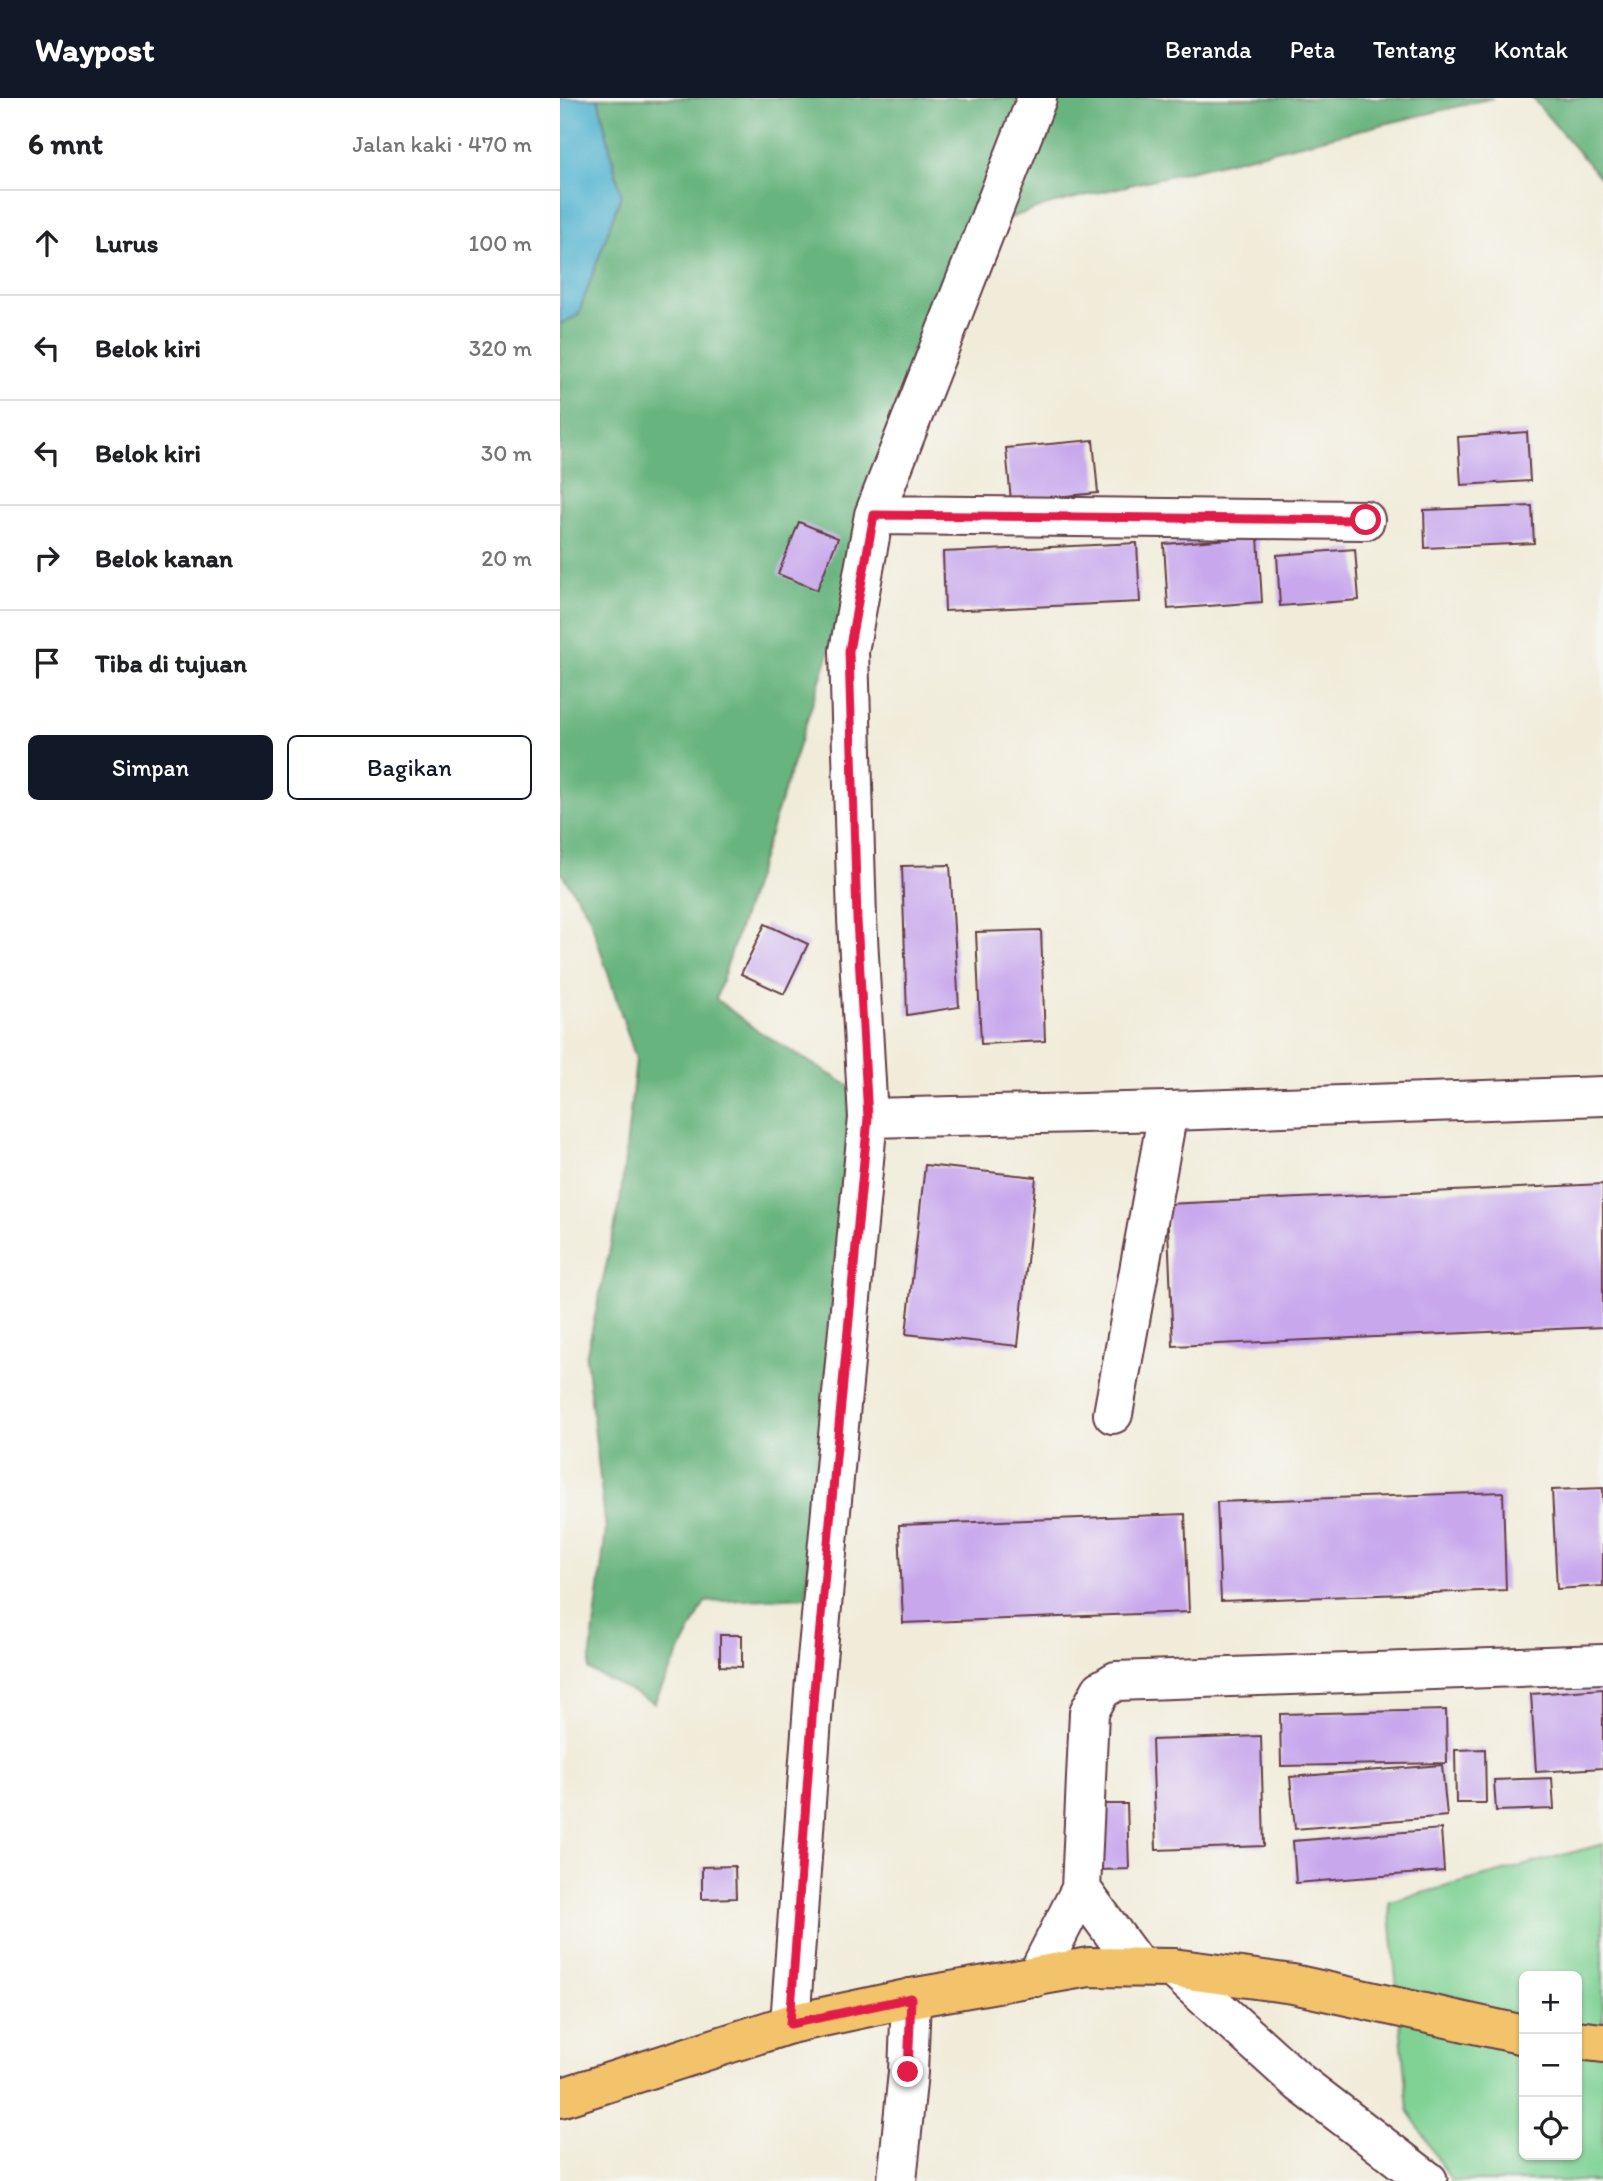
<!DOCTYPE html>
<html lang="id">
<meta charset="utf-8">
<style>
body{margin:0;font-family:Itim,sans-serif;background:#f6f6f6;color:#202124}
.controls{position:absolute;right:21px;bottom:21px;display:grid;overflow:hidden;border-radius:10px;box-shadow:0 2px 5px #0004}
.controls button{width:63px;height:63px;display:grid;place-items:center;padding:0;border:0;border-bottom:2px solid #e0e0e0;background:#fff;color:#202124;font:35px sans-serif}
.stop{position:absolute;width:21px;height:21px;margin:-16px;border:5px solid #e11d48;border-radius:50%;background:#fff}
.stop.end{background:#e11d48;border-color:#fff;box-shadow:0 2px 7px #0008}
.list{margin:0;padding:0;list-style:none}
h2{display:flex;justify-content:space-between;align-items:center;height:91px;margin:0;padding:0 28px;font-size:30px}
h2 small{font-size:23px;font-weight:400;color:#757577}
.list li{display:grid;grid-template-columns:46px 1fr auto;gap:21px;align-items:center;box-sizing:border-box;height:105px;padding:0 28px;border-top:2px solid #e0e0e0}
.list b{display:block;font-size:26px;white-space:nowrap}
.list em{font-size:23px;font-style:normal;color:#757577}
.actions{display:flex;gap:14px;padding:21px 28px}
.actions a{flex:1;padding:16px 0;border:2px solid #111827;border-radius:10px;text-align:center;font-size:24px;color:#111827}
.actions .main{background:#111827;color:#fff}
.icon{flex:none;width:38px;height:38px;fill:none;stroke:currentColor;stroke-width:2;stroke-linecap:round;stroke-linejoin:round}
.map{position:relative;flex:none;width:1043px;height:2083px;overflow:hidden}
header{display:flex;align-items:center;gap:42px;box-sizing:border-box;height:98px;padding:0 35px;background:#111827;color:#fff}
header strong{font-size:33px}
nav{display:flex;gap:38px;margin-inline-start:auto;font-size:24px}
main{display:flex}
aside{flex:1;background:#fff}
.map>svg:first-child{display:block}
.green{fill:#7fd294;stroke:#647860;stroke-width:2;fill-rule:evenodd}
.forest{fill:#67b47e;stroke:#586a54;stroke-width:2}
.water{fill:#50b2cf;stroke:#4d687d;stroke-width:2}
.building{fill:#c8a7ed}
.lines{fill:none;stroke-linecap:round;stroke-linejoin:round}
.minor-casing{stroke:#633e45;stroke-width:42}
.major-casing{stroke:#633e45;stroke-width:42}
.minor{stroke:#fff;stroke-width:38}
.major{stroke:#f2c36a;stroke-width:38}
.route{stroke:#e11d48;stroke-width:9}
</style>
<header>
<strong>Waypost</strong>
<nav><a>Beranda</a><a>Peta</a><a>Tentang</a><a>Kontak</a></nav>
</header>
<main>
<aside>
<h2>6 mnt<small>Jalan kaki · 470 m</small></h2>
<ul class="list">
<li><svg class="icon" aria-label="ahead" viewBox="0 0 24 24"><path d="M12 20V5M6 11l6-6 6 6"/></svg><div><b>Lurus</b></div><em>100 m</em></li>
<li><svg class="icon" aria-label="left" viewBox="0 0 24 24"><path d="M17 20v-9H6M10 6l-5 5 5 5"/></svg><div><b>Belok kiri</b></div><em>320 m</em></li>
<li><svg class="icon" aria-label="left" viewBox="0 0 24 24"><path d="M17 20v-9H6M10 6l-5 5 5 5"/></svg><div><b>Belok kiri</b></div><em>30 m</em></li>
<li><svg class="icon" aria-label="right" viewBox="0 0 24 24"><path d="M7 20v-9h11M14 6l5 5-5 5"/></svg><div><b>Belok kanan</b></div><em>20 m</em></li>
<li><svg class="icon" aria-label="arrive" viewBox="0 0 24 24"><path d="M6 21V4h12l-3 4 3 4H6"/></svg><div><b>Tiba di tujuan</b></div></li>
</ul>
<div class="actions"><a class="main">Simpan</a><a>Bagikan</a></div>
</aside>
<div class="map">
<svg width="1043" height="2083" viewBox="0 0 1043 2083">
<rect width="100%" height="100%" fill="#f6f6f2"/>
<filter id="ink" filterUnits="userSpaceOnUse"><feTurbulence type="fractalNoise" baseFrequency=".0143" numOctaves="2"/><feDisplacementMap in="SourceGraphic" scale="14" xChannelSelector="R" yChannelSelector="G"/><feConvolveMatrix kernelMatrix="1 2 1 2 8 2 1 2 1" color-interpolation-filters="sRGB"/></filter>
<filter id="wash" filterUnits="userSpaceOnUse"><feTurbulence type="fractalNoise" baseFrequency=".00686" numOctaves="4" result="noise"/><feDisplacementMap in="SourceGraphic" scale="28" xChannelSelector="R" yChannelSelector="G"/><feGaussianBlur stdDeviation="1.57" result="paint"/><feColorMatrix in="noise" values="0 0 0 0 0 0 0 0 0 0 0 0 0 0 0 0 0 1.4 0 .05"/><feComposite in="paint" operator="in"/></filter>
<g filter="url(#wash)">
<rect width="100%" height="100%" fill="#f1ecda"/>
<path class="green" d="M1043,1746V2083H891L848,2012L829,1804ZM964,1878H1017V2057H964Z"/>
<path class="forest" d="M38,0H933L491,106L406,135L156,901L195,931L291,989L246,1499L145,1504L94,1605L29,1572L46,1432L26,1259L60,1105L76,961L29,817L0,773V226L18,217L61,97Z
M972,0H1043V83Z"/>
<path class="water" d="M0,0H38L61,97L18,217L0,226Z"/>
<g id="blocks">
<path class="building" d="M967,334L970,383L901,387L898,339Z
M533,342L538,395L451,403L446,350Z
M972,408L974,445L865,450L864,412Z
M239,424L278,440L257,492L218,476Z
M698,439L702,504L608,511L604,446Z
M577,445L580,504L385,513L383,454Z
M795,451L799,502L720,508L717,457Z
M390,767L399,909L347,917L342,768Z
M205,826L248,846L224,896L181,876Z
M481,832L485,943L421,946L416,834Z
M365,1067L476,1079L458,1248L346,1236Z
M1043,1086V1229L613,1248L607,1106Z
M1043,1390V1488L997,1491L992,1392Z
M943,1394L946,1492L661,1503L657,1404Z
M625,1416L629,1514L343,1525L339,1427Z
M160,1537H182V1569L160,1568Z
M1043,1591V1670L976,1674L971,1596Z
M886,1612L887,1665L721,1668L720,1616Z
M701,1638L704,1748L596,1752L592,1642Z
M925,1651L926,1705H896L895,1652Z
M882,1667L887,1718L735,1731L730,1679Z
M992,1680L994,1711L936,1713L934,1682Z
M538,1706H567L569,1771L540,1772Z
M881,1731L884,1773L736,1785L733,1743Z
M175,1768L176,1800L142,1801V1769Z"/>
</g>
</g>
<g filter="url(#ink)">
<use href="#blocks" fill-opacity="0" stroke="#633e45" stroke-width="2"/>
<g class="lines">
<g class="minor-casing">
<path id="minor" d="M314,417L805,422
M308,1020L608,1013L1043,998
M553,1316L608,1013
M521,1791L578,1869
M613,1870L740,1985L868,2083
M476,1879L521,1791L529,1614L541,1592L556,1583L1043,1566
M230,1926L254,1593L308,1020L297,821L289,553L314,417L477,0
M337,2083L348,1974L351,1900"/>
</g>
<g class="major-casing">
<path id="major" d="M1017,1942L1043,1945
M0,2000L230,1926L351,1900L529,1869L613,1870L733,1886L964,1937"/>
</g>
<use href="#minor" class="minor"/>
<use href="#major" class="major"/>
</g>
</g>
<g class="lines" filter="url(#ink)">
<path class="route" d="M348,1974L351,1900L230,1926L254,1593L308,1020L297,821L289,553L314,417L806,422"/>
</g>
</svg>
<div class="controls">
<button>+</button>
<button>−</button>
<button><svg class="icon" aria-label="locate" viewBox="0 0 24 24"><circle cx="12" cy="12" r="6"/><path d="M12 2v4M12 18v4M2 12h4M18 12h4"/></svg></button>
</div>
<div class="stop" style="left:806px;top:422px"></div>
<div class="stop end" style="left:348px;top:1974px"></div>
</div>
</main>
